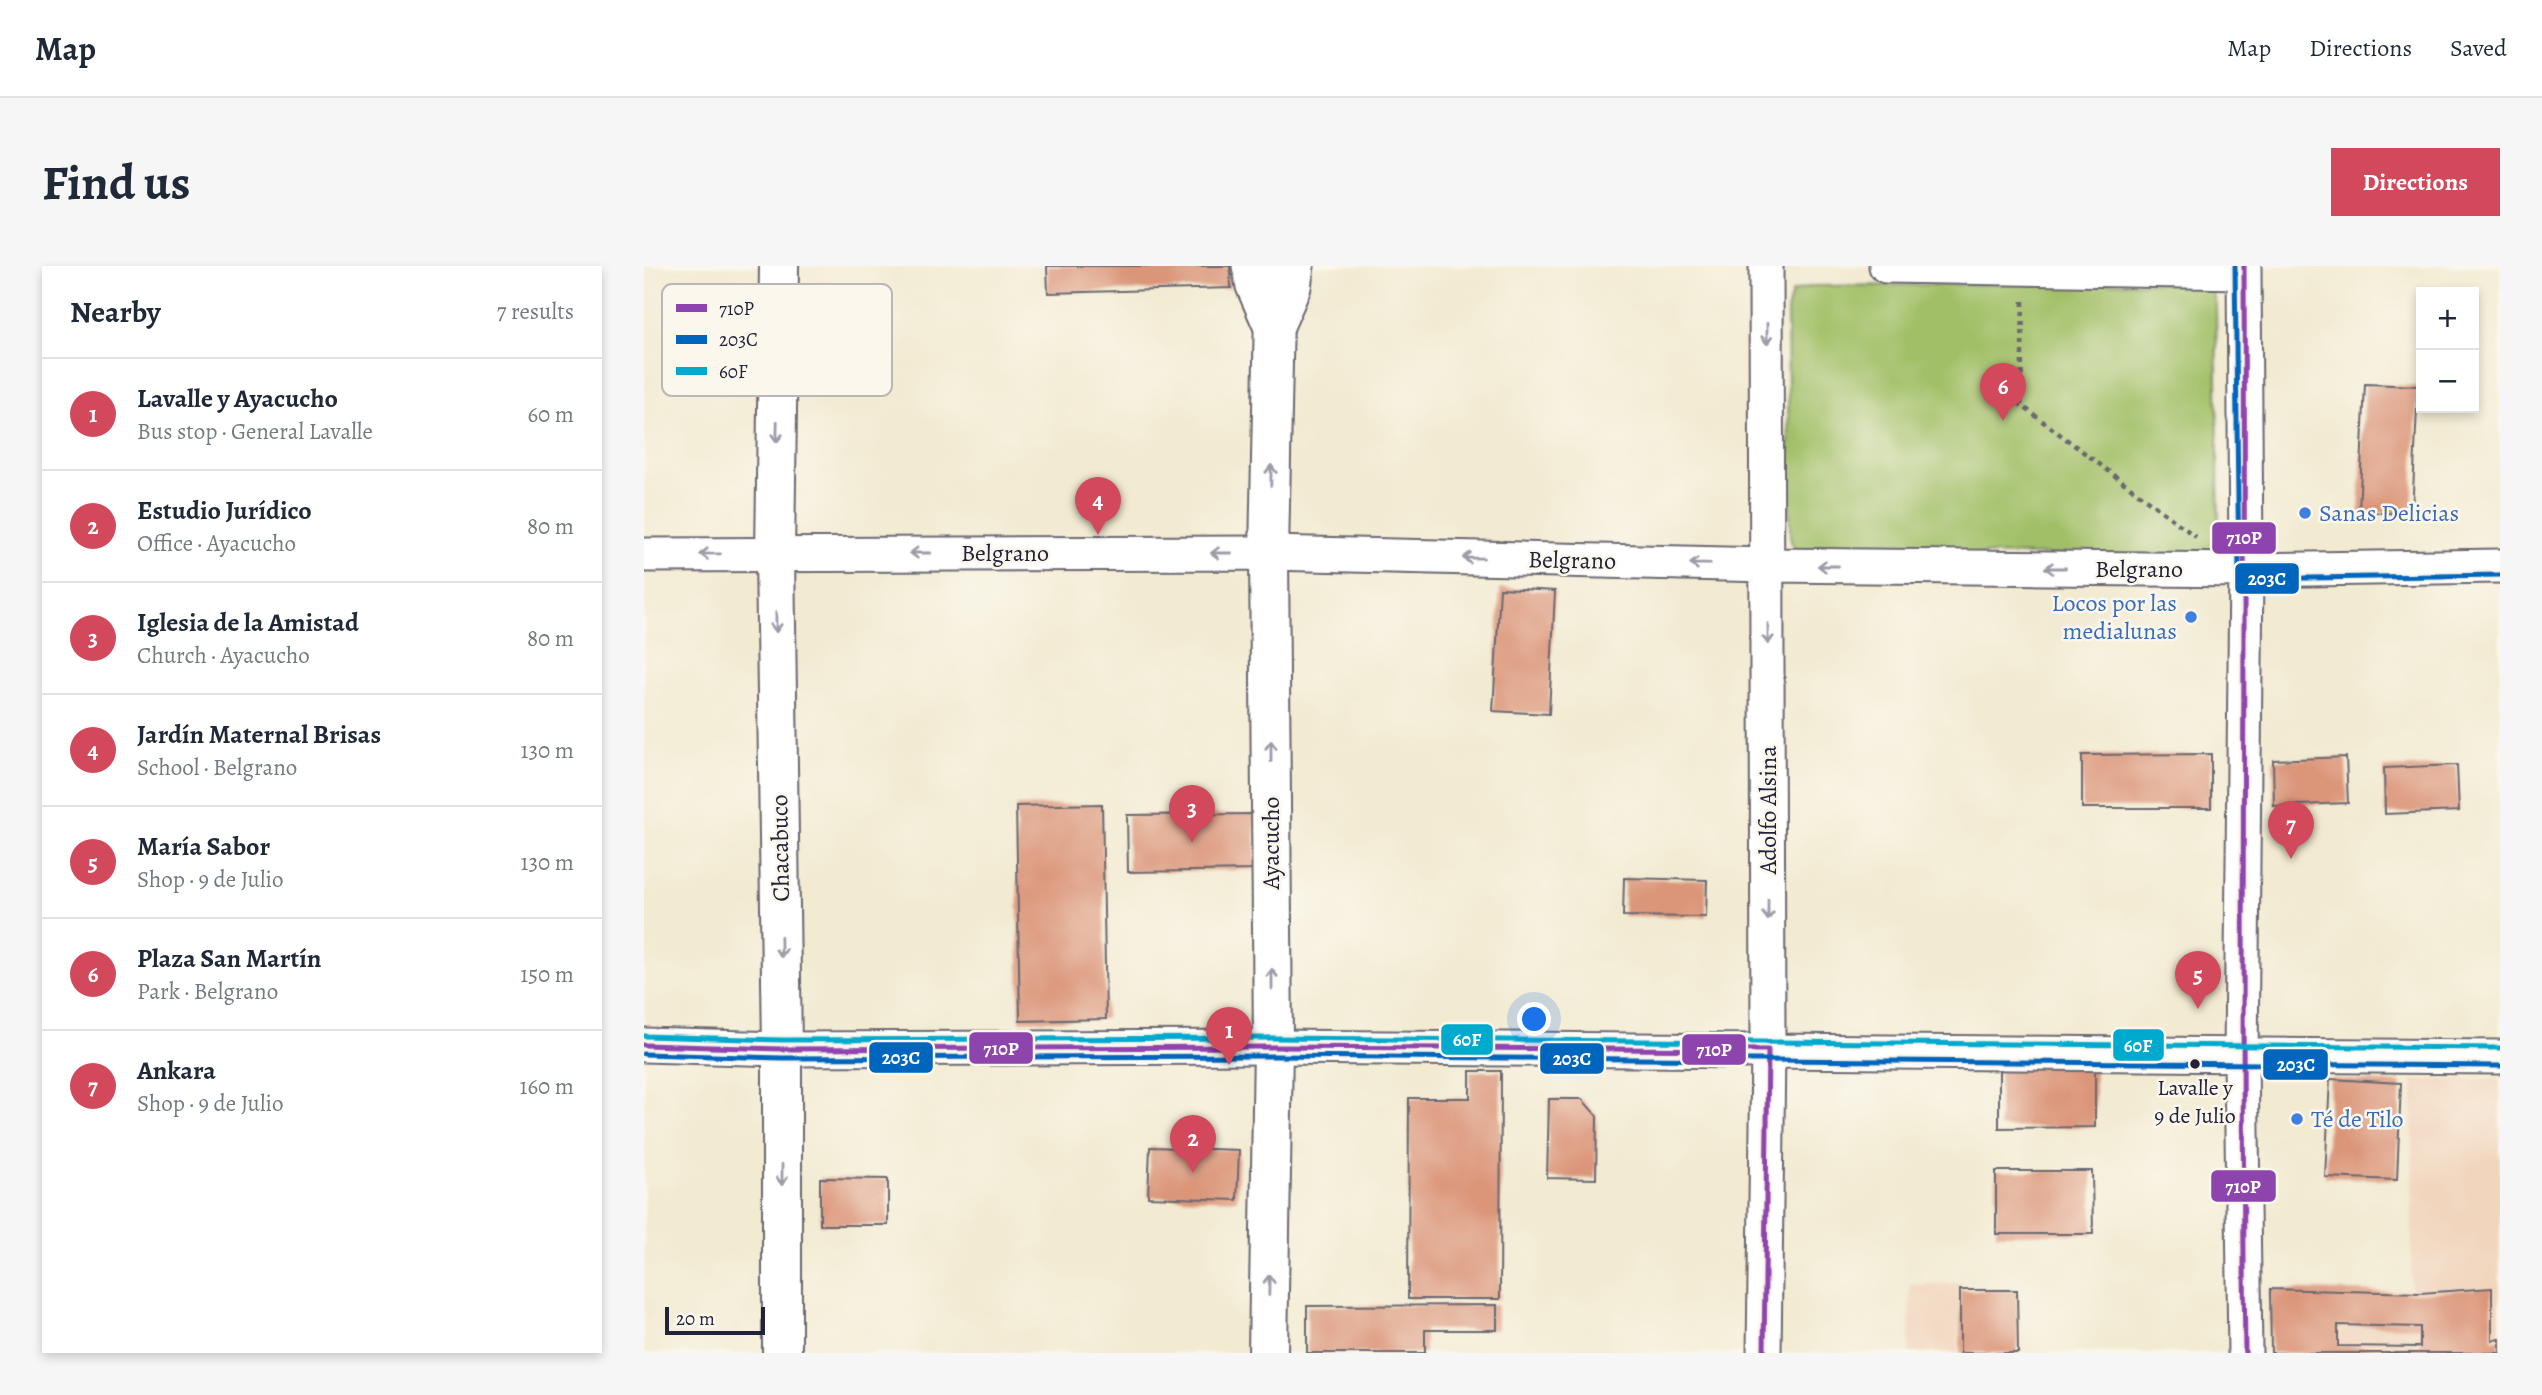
<!DOCTYPE html>
<meta charset="utf-8">
<style>
body{margin:0;font-family:Alegreya,serif;background:#f6f6f7;color:#1f2937}
.controls{position:absolute;right:21px;top:21px;display:grid;overflow:hidden;border-radius:0px;box-shadow:0 4px 10px #0003}
.controls button{width:63px;height:63px;display:grid;place-items:center;padding:0;border:0;border-bottom:2px solid #e0e1e3;background:#fff;color:#1f2937;font:35px sans-serif}
.scale{position:absolute;left:21px;bottom:18px;width:100px;box-sizing:border-box;padding-left:7px;border:4px solid #22223b;border-top:0;font-size:19px;line-height:24px;white-space:nowrap;color:#22223b;-webkit-text-stroke:5px #fbf7ec;paint-order:stroke}
.you{position:absolute;left:891px;top:754px;width:24px;height:24px;margin:-18px;border:5px solid #fff;border-radius:50%;background:#1a73e8;box-shadow:0 0 0 10px #1a73e833}
.badge{display:grid;place-items:center;width:46px;height:46px;border-radius:50%;background:#d1495b;color:#fff;font-size:23px;font-weight:700}
.pin{position:absolute;translate:-50% -58px;filter:drop-shadow(0 2px 4px #0008)}
.pin::after{content:'';position:absolute;top:37px;width:24px;height:21px;background:inherit;clip-path:polygon(0 0,100% 0,50% 100%)}
.list{margin:0;padding:0;list-style:none}
h2{display:flex;justify-content:space-between;align-items:center;height:91px;margin:0;padding:0 28px;font-size:30px}
h2 small{font-size:23px;font-weight:400;color:#747a83}
.list li{display:grid;grid-template-columns:46px 1fr auto;gap:21px;align-items:center;box-sizing:border-box;height:112px;padding:0 28px;border-top:2px solid #e0e1e3}
.list b{display:block;font-size:26px;white-space:nowrap}
.list p{margin:0;font-size:23px;white-space:nowrap;color:#747a83}
.list em{font-size:23px;font-style:normal;color:#747a83}
.map{position:relative;flex:none;width:1856px;height:1087px;overflow:hidden;border-radius:0px}
header{display:flex;align-items:center;gap:42px;box-sizing:border-box;height:98px;padding:0 35px;background:#fff;border-bottom:2px solid #e0e1e3}
header strong{font-size:33px}
nav{display:flex;gap:38px;margin-inline-start:auto;font-size:24px}
.intro{display:flex;align-items:center;justify-content:space-between;box-sizing:border-box;height:168px;padding:0 42px}
h1{margin:0;font-size:49px}
.button{padding:18px 32px;border-radius:0px;background:#d1495b;color:#fff;font-size:24px;font-weight:700}
main{display:flex;gap:42px;padding:0 42px}
aside{flex:1;background:#fff;border-radius:0px;box-shadow:0 4px 10px #0003}
.map>svg:first-child{display:block}
.built{fill:#f1d5bd}
.green{fill:#a1bf66;stroke:#627050;stroke-width:2}
.building{fill:#db967a;fill-rule:evenodd}
.lines{fill:none;stroke-linecap:round;stroke-linejoin:round}
.minor-casing{stroke:#6b6870;stroke-width:37}
.tertiary-casing{stroke:#6b6870;stroke-width:42}
.path{stroke:#6b6870;stroke-width:4.5;stroke-dasharray:5 5;stroke-linecap:butt}
.minor{stroke:#fff;stroke-width:33}
.tertiary{stroke:#fff;stroke-width:38}
.bus-1-casing{stroke:#fbf7ec;stroke-width:10}
.bus-2-casing{stroke:#fbf7ec;stroke-width:10}
.bus-3-casing{stroke:#fbf7ec;stroke-width:10}
.bus-1{stroke:#8e44ad;stroke-width:5}
.bus-2{stroke:#0065bd;stroke-width:5}
.bus-3{stroke:#00a9ce;stroke-width:5}
.oneway{stroke:#9c9ca7}
.shop-dot{fill:#3f7fe0;stroke:#fbf7ec;stroke-width:2.5}
.bus-dot{fill:#22223b;stroke:#fbf7ec;stroke-width:2.5}
.labels{text-anchor:middle;stroke-width:5;stroke-linejoin:round;paint-order:stroke}
.bus-label{font-size:22px;fill:#22223b;stroke:#fbf7ec}
.shop-label{font-size:24px;fill:#366cbe;stroke:#fbf7ec;text-anchor:start}
.street-label{font-size:24px;fill:#22223b;stroke:#fbf7ec}
.key{fill:#fbf7ec;stroke:#bab7b7;stroke-width:2}
.key-label{font-size:19px;fill:#22223b}
.line-badge{stroke:#fbf7ec;stroke-width:2.5}
.badge-label{font-size:19px;text-anchor:middle;font-weight:bold;fill:#fff}
</style>
<header>
<strong>Map</strong>
<nav><a>Map</a><a>Directions</a><a>Saved</a></nav>
</header>
<div class="intro"><h1>Find us</h1><a class="button">Directions</a></div>
<main>
<aside>
<h2>Nearby<small>7 results</small></h2>
<ul class="list">
<li><span class="badge">1</span><div><b>Lavalle y Ayacucho</b><p>Bus stop · General Lavalle</p></div><em>60 m</em></li>
<li><span class="badge">2</span><div><b>Estudio Jurídico</b><p>Office · Ayacucho</p></div><em>80 m</em></li>
<li><span class="badge">3</span><div><b>Iglesia de la Amistad</b><p>Church · Ayacucho</p></div><em>80 m</em></li>
<li><span class="badge">4</span><div><b>Jardín Maternal Brisas</b><p>School · Belgrano</p></div><em>130 m</em></li>
<li><span class="badge">5</span><div><b>María Sabor</b><p>Shop · 9 de Julio</p></div><em>130 m</em></li>
<li><span class="badge">6</span><div><b>Plaza San Martín</b><p>Park · Belgrano</p></div><em>150 m</em></li>
<li><span class="badge">7</span><div><b>Ankara</b><p>Shop · 9 de Julio</p></div><em>160 m</em></li>
</ul>
</aside>
<div class="map">
<svg width="1856" height="1087" viewBox="0 0 1856 1087">
<rect width="100%" height="100%" fill="#fbf7ec"/>
<filter id="ink" filterUnits="userSpaceOnUse"><feTurbulence type="fractalNoise" baseFrequency=".0143" numOctaves="2"/><feDisplacementMap in="SourceGraphic" scale="14" xChannelSelector="R" yChannelSelector="G"/><feConvolveMatrix kernelMatrix="1 2 1 2 8 2 1 2 1" color-interpolation-filters="sRGB"/></filter>
<filter id="wash" filterUnits="userSpaceOnUse"><feTurbulence type="fractalNoise" baseFrequency=".00686" numOctaves="4" result="noise"/><feDisplacementMap in="SourceGraphic" scale="28" xChannelSelector="R" yChannelSelector="G"/><feGaussianBlur stdDeviation="1.57" result="paint"/><feColorMatrix in="noise" values="0 0 0 0 0 0 0 0 0 0 0 0 0 0 0 0 0 1.4 0 .05"/><feComposite in="paint" operator="in"/></filter>
<g filter="url(#wash)">
<rect width="100%" height="100%" fill="#f2ead1"/>
<path class="built" d="M1856,813V1087H1624V1027L1767,1024L1769,814Z
M1316,1017L1314,1087H1265L1266,1019Z"/>
<path class="green" d="M1547,16L1567,21L1572,39L1575,266L1570,284L1552,290L1152,287L1146,272L1143,45L1148,26L1168,20Z"/>
<g id="blocks">
<path class="building" d="M403,0H586L587,22L404,27Z
M1721,118L1774,120L1768,248L1715,246Z
M856,322L911,325L905,448L849,445Z
M1567,488V542H1438V489Z
M1702,491L1704,537L1630,540L1629,494Z
M1813,499L1815,545L1741,548L1740,502Z
M458,538L462,753L376,755L372,540Z
M611,548L612,604L484,606L483,549Z
M980,612L1063,614L1062,651L979,650Z
M1451,798V861L1355,862V799Z
M826,805H857L856,1033H764L765,832H826Z
M1686,813L1757,817L1753,914L1681,911Z
M905,833H938L953,850L952,913L903,912Z
M506,881L595,884L593,934L504,931Z
M1352,905H1448L1449,968H1352Z
M176,912L244,913V959H176Z
M1848,1022V1074L1856,1073V1087H1627L1626,1023L1776,1027ZM1694,1059L1776,1061V1081L1694,1080Z
M1316,1024H1373L1374,1087H1316Z
M853,1039V1064H781V1087H663V1040Z"/>
</g>
</g>
<g filter="url(#ink)">
<use href="#blocks" fill-opacity="0" stroke="#6b6870" stroke-width="2"/>
<g class="lines">
<g class="minor-casing">
<path id="minor" d="M605,0L609,20L629,66
M1242,0L1600,6
M1600,0L1602,304L1597,791L1601,1087
M632,62L650,21L653,0
M0,289L625,287L1124,299L1602,304L1856,300
M0,779L138,783L629,781L1856,791
M1120,1087L1124,784L1122,0"/>
</g>
<g class="tertiary-casing">
<path id="tertiary" d="M135,0L131,288L138,783V1087
M624,1087L629,781L625,287L631,0"/>
</g>
<path class="path" d="M1379,35L1377,139L1552,271"/>
<use href="#minor" class="minor"/>
<use href="#tertiary" class="tertiary"/>
<g class="bus-1-casing">
<path id="bus-1" d="M1600,0C1602,362 1596,725 1601,1087
M0,779L138,783L629,781L1124,784L1120,1087"/>
</g>
<g class="bus-2-casing">
<path id="bus-2" d="M1591,0L1595,310L1602,313L1856,309
M0,788L138,792L629,790L1856,800"/>
</g>
<g class="bus-3-casing">
<path id="bus-3" d="M0,770L138,774L629,772L1856,782"/>
</g>
<use href="#bus-1" class="bus-1"/>
<use href="#bus-2" class="bus-2"/>
<use href="#bus-3" class="bus-3"/>
</g>
<defs><path id="oneway-shaft" d="M-6 0H5M1.5-3L5.5 0L1.5 3" fill="none" stroke-width="1.6" stroke-linecap="round" stroke-linejoin="round" transform="scale(1.75)"/></defs>
<g class="oneway">
<use href="#oneway-shaft" transform="translate(1123 68) rotate(90)"/>
<use href="#oneway-shaft" transform="translate(133 166) rotate(91)"/>
<use href="#oneway-shaft" transform="translate(627 209) rotate(-89)"/>
<use href="#oneway-shaft" transform="translate(276 287) rotate(180)"/>
<use href="#oneway-shaft" transform="translate(577 287) rotate(180)"/>
<use href="#oneway-shaft" transform="translate(66 288) rotate(179)"/>
<use href="#oneway-shaft" transform="translate(829 292) rotate(-179)"/>
<use href="#oneway-shaft" transform="translate(1056 298) rotate(-179)"/>
<use href="#oneway-shaft" transform="translate(1184 300) rotate(-180)"/>
<use href="#oneway-shaft" transform="translate(1411 302) rotate(-180)"/>
<use href="#oneway-shaft" transform="translate(132 356) rotate(89)"/>
<use href="#oneway-shaft" transform="translate(1124 368) rotate(90)"/>
<use href="#oneway-shaft" transform="translate(627 485) rotate(-90)"/>
<use href="#oneway-shaft" transform="translate(1124 644) rotate(90)"/>
<use href="#oneway-shaft" transform="translate(137 681) rotate(89)"/>
<use href="#oneway-shaft" transform="translate(628 713) rotate(-90)"/>
<use href="#oneway-shaft" transform="translate(138 909) rotate(90)"/>
<use href="#oneway-shaft" transform="translate(625 1019) rotate(-89)"/>
</g>
</g>
<g class="shop-dot">
<circle cx="1661" cy="247" r="7"/>
<circle cx="1547" cy="351" r="7"/>
<circle cx="1653" cy="853" r="7"/>
</g>
<circle class="bus-dot" cx="1551" cy="798" r="6"/>
<g class="labels">
<g class="bus-label">
<text x="1551" y="829">Lavalle y<tspan x="1551" dy="28">9 de Julio</tspan></text>
</g>
<g class="shop-label">
<text x="1675" y="255">Sanas Delicias</text>
<text x="1533" y="345" text-anchor="end">Locos por las<tspan x="1533" dy="28">medialunas</tspan></text>
<text x="1667" y="861">Té de Tilo</text>
</g>
<g class="street-label">
<text x="361" y="295">Belgrano</text>
<text transform="translate(928 294) rotate(1)" y="8">Belgrano</text>
<text x="1495" y="311">Belgrano</text>
<text transform="translate(1124 544) rotate(-90)" y="8">Adolfo Alsina</text>
<text transform="translate(627 577) rotate(-90)" y="8">Ayacucho</text>
<text transform="translate(136 582) rotate(-91)" y="8">Chacabuco</text>
</g>
</g>
<rect x="18" y="18" width="230" height="112" rx="10" class="key"/>
<rect x="32" y="38" width="31" height="8" fill="#8e44ad"/>
<rect x="32" y="69" width="31" height="9" fill="#0065bd"/>
<rect x="32" y="101" width="31" height="8" fill="#00a9ce"/>
<g class="key-label">
<text x="75" y="49">710P</text>
<text x="75" y="80">203C</text>
<text x="75" y="112">60F</text>
</g>
<g class="line-badge">
<rect x="1567" y="255" width="66" height="34" rx="7" fill="#8e44ad"/>
<rect x="1590" y="296" width="66" height="33" rx="7" fill="#0065bd"/>
<rect x="796" y="757" width="54" height="33" rx="7" fill="#00a9ce"/>
<rect x="1468" y="762" width="53" height="34" rx="7" fill="#00a9ce"/>
<rect x="324" y="765" width="66" height="34" rx="7" fill="#8e44ad"/>
<rect x="1037" y="767" width="66" height="33" rx="7" fill="#8e44ad"/>
<rect x="224" y="775" width="66" height="33" rx="7" fill="#0065bd"/>
<rect x="895" y="776" width="66" height="33" rx="7" fill="#0065bd"/>
<rect x="1618" y="782" width="67" height="33" rx="7" fill="#0065bd"/>
<rect x="1566" y="903" width="67" height="34" rx="7" fill="#8e44ad"/>
</g>
<g class="badge-label">
<text x="1600" y="278">710P</text>
<text x="1623" y="319">203C</text>
<text x="823" y="780">60F</text>
<text x="1494" y="786">60F</text>
<text x="357" y="789">710P</text>
<text x="1070" y="790">710P</text>
<text x="257" y="798">203C</text>
<text x="928" y="799">203C</text>
<text x="1652" y="805">203C</text>
<text x="1599" y="927">710P</text>
</g>
</svg>
<div class="controls">
<button>+</button>
<button>−</button>
</div>
<div class="scale">20 m</div>
<div class="you"></div>
<div class="pin badge" style="left:585px;top:799px">1</div>
<div class="pin badge" style="left:549px;top:907px">2</div>
<div class="pin badge" style="left:548px;top:577px">3</div>
<div class="pin badge" style="left:454px;top:269px">4</div>
<div class="pin badge" style="left:1554px;top:743px">5</div>
<div class="pin badge" style="left:1359px;top:155px">6</div>
<div class="pin badge" style="left:1647px;top:593px">7</div>
</div>
</main>
